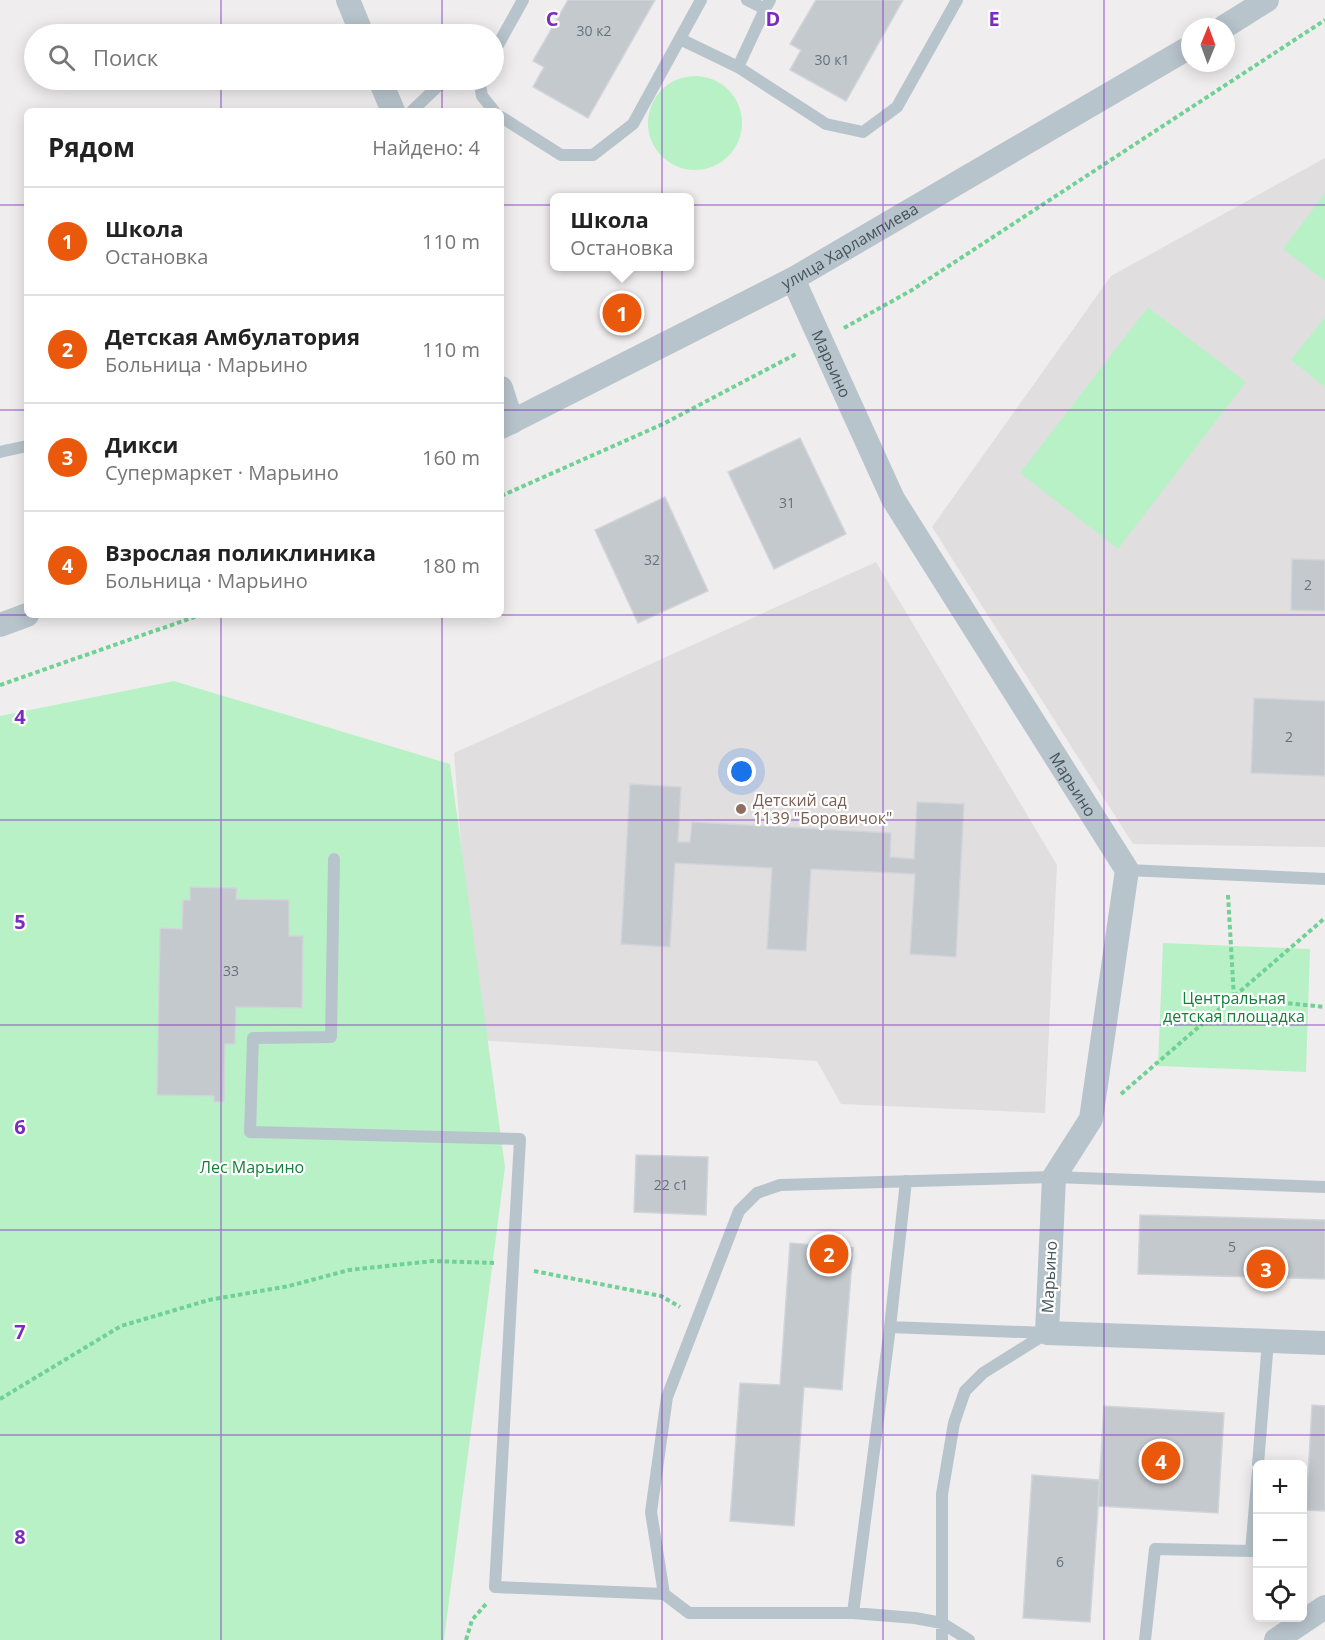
<!DOCTYPE html>
<html lang="ru">
<meta charset="utf-8">
<style>
body{margin:0;font-family:"Open Sans",sans-serif;background:#f2f2f2;color:#222}
.controls{position:absolute;right:18px;bottom:18px;display:grid;overflow:hidden;border-radius:9px;box-shadow:0 3px 15px #0003}
.controls button{width:54px;height:54px;display:grid;place-items:center;padding:0;border:0;border-bottom:2px solid #e0e0e0;background:#fff;color:#222;font:30px sans-serif}
.compass{position:absolute;left:1181px;top:18px;width:54px;height:54px;border-radius:50%;background:#fff;box-shadow:0 3px 15px #0003;rotate:1deg}
.you{position:absolute;left:742px;top:772px;width:21px;height:21px;margin:-15px;border:4px solid #fff;border-radius:50%;background:#1a73e8;box-shadow:0 0 0 9px #1a73e833}
.badge{display:grid;place-items:center;width:39px;height:39px;border-radius:50%;background:#ea580c;color:#fff;font-size:20px;font-weight:700}
.pin{position:absolute;translate:-50% -50%;border:3px solid #fff;box-shadow:0 2px 6px #0006}
.popup{position:absolute;left:550px;top:193px;width:144px;height:78px;box-sizing:border-box;display:grid;place-content:center;border-radius:9px;background:#fff;filter:drop-shadow(0 2px 4px #0005);font-size:20px;white-space:nowrap;color:#767676}
.popup b{font-size:22px;color:#222}
.popup::after{content:'';position:absolute;left:50%;top:100%;margin-left:-12px;border:12px solid transparent;border-top-color:#fff}
.list{margin:0;padding:0;list-style:none}
h2{display:flex;justify-content:space-between;align-items:center;height:78px;margin:0;padding:0 24px;font-size:26px}
h2 small{font-size:20px;font-weight:400;color:#767676}
.list li{display:grid;grid-template-columns:39px 1fr auto;gap:18px;align-items:center;box-sizing:border-box;height:108px;padding:0 24px;border-top:2px solid #e0e0e0}
.list b{display:block;font-size:22px;white-space:nowrap}
.list p{margin:0;font-size:20px;white-space:nowrap;color:#767676}
.list em{font-size:20px;font-style:normal;color:#767676}
.icon{flex:none;width:33px;height:33px;fill:none;stroke:currentColor;stroke-width:2;stroke-linecap:round;stroke-linejoin:round}
.map{position:relative;flex:none;width:1325px;height:1640px;overflow:hidden}
.search{position:absolute;background:#fff;box-shadow:0 3px 15px #0003;left:24px;top:24px;width:480px;height:66px;display:flex;align-items:center;gap:15px;box-sizing:border-box;padding:0 21px;border-radius:33px;color:#767676;font-size:22px}
.panel{position:absolute;background:#fff;box-shadow:0 3px 15px #0003;left:24px;top:108px;width:480px;height:510px;border-radius:9px}
.map>svg:first-child{display:block}
.education{fill:#e1dee0}
.green{fill:#b9f1c7}
.building{fill:#c4c9ce;stroke:#d1d5da;stroke-width:1.5}
.lines{fill:none;stroke-linecap:round;stroke-linejoin:round}
.path{stroke:#6fd194;stroke-width:4;stroke-dasharray:4.5 3;stroke-linecap:butt}
.service{stroke:#b8c4cc;stroke-width:12}
.minor{stroke:#b8c4cc;stroke-width:24}
.grid{fill:none;stroke:#7b2cbf;stroke-width:1.5;stroke-opacity:0.55}
.education-dot{fill:#8d6e63;stroke:#fff;stroke-width:2}
.labels{text-anchor:middle;stroke-width:4.5;stroke-linejoin:round;paint-order:stroke}
.number-label{font-size:14px;fill:#657178}
.street-label{font-size:16px;fill:#45545c;stroke:#fff}
.education-label{font-size:16px;fill:#785e54;stroke:#fff;text-anchor:start}
.park-label{font-size:16px;fill:#12813b;stroke:#fff}
.grid-label{font-size:20px;text-anchor:middle;font-weight:bold;fill:#7b2cbf;stroke:#fff;stroke-width:4.5;stroke-linejoin:round;paint-order:stroke}
</style>
<div class="map">
<svg width="1325" height="1640" viewBox="0 0 1325 1640">
<rect width="100%" height="100%" fill="#f0edee"/>
<path class="education" d="M1325,158V847L1133,844L932,527L1111,276Z
M876,562L1057,865L1045,1113L841,1104L817,1061L476,1040L454,753Z"/>
<path class="green" d="M648 123a47 47 0 1 1 94 0a47 47 0 1 1-94 0Z
M1325,193V281L1283,249Z
M1148,307L1246,382L1118,549L1020,473Z
M1325,317V387L1291,360Z
M174,681L450,764L505,1167L444,1640H0V716Z
M1163,943L1310,949L1306,1072L1158,1066Z"/>
<path class="building" d="M568,0H655L588,118L533,87L544,67L533,61Z
M816,0H903L846,101L790,70L801,50L790,44Z
M800,438L846,534L774,569L728,472Z
M665,497L708,591L638,623L595,530Z
M1292,559L1325,560V611L1291,610Z
M1254,698L1325,701V776L1251,773Z
M630,784L681,787L678,842H690L692,822L891,833L890,857L914,859L917,802L964,804L956,957L910,954L915,874L811,869L806,951L767,949L772,868L675,863L670,947L621,944Z
M190,887L237,888L236,899L289,900V936H303L302,1008L236,1007L235,1044H225L224,1102H214V1096L157,1095L160,928L182,929L183,900H190Z
M636,1155L708,1157L706,1215L634,1212Z
M1140,1215L1325,1220V1279L1138,1274Z
M790,1243L853,1248L842,1390L804,1387L794,1526L730,1521L740,1383L780,1385Z
M1312,1405L1325,1406V1511L1306,1510Z
M1104,1406L1224,1413L1218,1513L1098,1506Z
M1032,1475L1100,1480L1090,1622L1023,1618Z"/>
<g class="lines">
<path class="path" d="M844,328L912,290L1325,20
M501,496L663,424L798,353
M0,685L200,615
M1228,895L1234,998L1325,1007
M1121,1094L1325,918
M534,1271L661,1296L680,1307
M0,1399L121,1326L209,1300L289,1286L349,1270L433,1261L494,1263
M466,1640L472,1620L486,1604"/>
<path class="service" d="M747,0L765,9L770,0
M765,9L738,67L826,124L863,132L897,107L957,0
M680,39L738,67
M494,52L523,0
M479,80L482,96L494,111
M412,111L438,86L453,80
M501,117L561,155H593L633,124L701,0
M0,452L27,446
M334,859L331,1037L253,1038L250,1132L520,1139L495,1587L664,1594
M1127,870L1325,879
M890,1327L906,1181
M1258,1464L1268,1341
M853,1613L890,1327L1047,1333
M942,1640V1494L954,1423L965,1391L983,1373L1047,1333
M969,1640L942,1623L915,1618L853,1613H689L664,1594L651,1512L667,1397L739,1211L757,1193L780,1185L1054,1177L1325,1187
M1145,1640L1155,1549L1251,1551L1258,1471"/>
<g class="minor">
<path d="M348,0L362,34"/>
<path d="M1224,27L1267,0"/>
<path d="M380,80L393,111"/>
<path id="s1" d="M793,279L893,499L1127,870L1091,1119L1054,1177L1047,1333L1325,1343"/>
<path d="M501,388L512,422"/>
<path id="s2" d="M501,427L793,279L1190,47"/>
<path d="M0,625L27,615"/>
<path d="M1276,1640L1325,1607"/>
</g>
</g>
<path class="grid" d="M221,0V34M442,0V34M662,0V1640M883,0V1640M1104,0V1640M221,80V111M442,80V111M0,205H27M501,205H1325M0,410H27M501,410H1325M0,615H27M27,615H501M221,615V1640M442,615V1640M501,615H1325M0,820H1325M0,1025H1325M0,1230H1325M0,1435H1325"/>
<circle class="education-dot" cx="741" cy="809" r="6"/>
<g class="labels">
<g class="number-label">
<text x="594" y="36">30 к2</text>
<text x="832" y="65">30 к1</text>
<text x="787" y="508">31</text>
<text x="652" y="565">32</text>
<text x="1308" y="590">2</text>
<text x="1289" y="742">2</text>
<text x="231" y="976">33</text>
<text x="671" y="1190">22 с1</text>
<text x="1232" y="1252">5</text>
<text x="1060" y="1567">6</text>
</g>
<g class="street-label">
<text dy="6" stroke="none"><textPath href="#s2" startOffset="393">улица Харлампиева</textPath></text>
<text dy="6" stroke="none"><textPath href="#s1" startOffset="93">Марьино</textPath></text>
<text dy="6" stroke="none"><textPath href="#s1" startOffset="579">Марьино</textPath></text>
<text transform="translate(1049 1277) rotate(-87)" y="6">Марьино</text>
</g>
<g class="education-label">
<text x="753" y="806">Детский сад<tspan x="753" dy="18">1139 "Боровичок"</tspan></text>
</g>
<g class="park-label">
<text x="1234" y="1004">Центральная<tspan x="1234" dy="18">детская площадка</tspan></text>
<text x="252" y="1173">Лес Марьино</text>
</g>
</g>
<g class="grid-label">
<text x="552" y="26">C</text>
<text x="773" y="26">D</text>
<text x="994" y="26">E</text>
<text x="20" y="724">4</text>
<text x="20" y="929">5</text>
<text x="20" y="1134">6</text>
<text x="20" y="1339">7</text>
<text x="20" y="1544">8</text>
</g>
</svg>
<div class="controls">
<button>+</button>
<button>−</button>
<button><svg class="icon" aria-label="locate" viewBox="0 0 24 24"><circle cx="12" cy="12" r="6"/><path d="M12 2v4M12 18v4M2 12h4M18 12h4"/></svg></button>
</div>
<svg class="compass" viewBox="-18 -18 36 36"><path d="M0-13l5 13h-10z" fill="#e53935"/><path d="M0 13l5-13h-10z" fill="#767676"/></svg>
<div class="you"></div>
<div class="pin badge" style="left:622px;top:313px">1</div>
<div class="popup"><b>Школа</b>Остановка</div>
<div class="pin badge" style="left:829px;top:1254px">2</div>
<div class="pin badge" style="left:1266px;top:1269px">3</div>
<div class="pin badge" style="left:1161px;top:1461px">4</div>
<div class="search"><svg class="icon" aria-label="search" viewBox="0 0 24 24"><circle cx="10" cy="10" r="6"/><path d="M15 15l6 6"/></svg>Поиск</div>
<section class="panel">
<h2>Рядом<small>Найдено: 4</small></h2>
<ul class="list">
<li><span class="badge">1</span><div><b>Школа</b><p>Остановка</p></div><em>110 m</em></li>
<li><span class="badge">2</span><div><b>Детская Амбулатория</b><p>Больница · Марьино</p></div><em>110 m</em></li>
<li><span class="badge">3</span><div><b>Дикси</b><p>Супермаркет · Марьино</p></div><em>160 m</em></li>
<li><span class="badge">4</span><div><b>Взрослая поликлиника</b><p>Больница · Марьино</p></div><em>180 m</em></li>
</ul>
</section>
</div>
